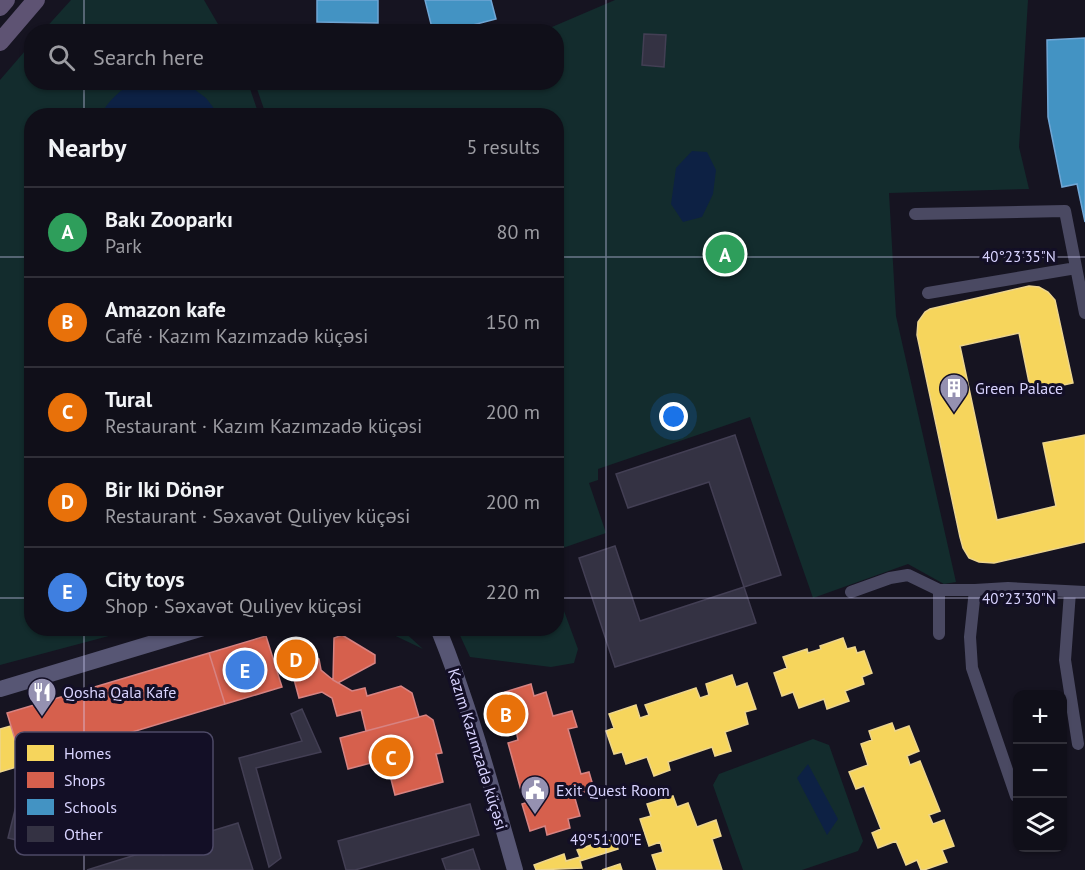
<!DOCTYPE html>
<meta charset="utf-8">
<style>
body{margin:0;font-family:"PT Sans",sans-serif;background:#191822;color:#f1f3f6}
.controls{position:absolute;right:18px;bottom:18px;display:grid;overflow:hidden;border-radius:12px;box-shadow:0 2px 4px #0004}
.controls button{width:54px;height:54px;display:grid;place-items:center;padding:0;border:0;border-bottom:2px solid #302f38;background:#100f19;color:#f1f3f6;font:30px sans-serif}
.you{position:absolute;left:674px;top:417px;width:21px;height:21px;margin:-15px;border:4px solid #fff;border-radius:50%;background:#1a73e8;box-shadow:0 0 0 9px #1a73e833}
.badge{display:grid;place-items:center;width:39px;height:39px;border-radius:50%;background:#9591b1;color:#fff;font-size:20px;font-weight:700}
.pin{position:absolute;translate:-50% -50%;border:3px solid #fff;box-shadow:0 2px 6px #0006}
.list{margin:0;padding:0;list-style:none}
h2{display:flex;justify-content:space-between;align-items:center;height:78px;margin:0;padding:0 24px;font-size:26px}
h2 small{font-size:20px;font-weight:400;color:#9c9ca2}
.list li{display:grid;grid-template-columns:39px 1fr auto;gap:18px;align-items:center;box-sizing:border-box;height:90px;padding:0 24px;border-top:2px solid #302f38}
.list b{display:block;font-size:22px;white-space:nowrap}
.list p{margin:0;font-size:20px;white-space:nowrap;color:#9c9ca2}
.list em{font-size:20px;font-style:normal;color:#9c9ca2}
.icon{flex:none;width:33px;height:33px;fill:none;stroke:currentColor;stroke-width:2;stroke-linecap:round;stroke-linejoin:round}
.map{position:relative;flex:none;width:1085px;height:870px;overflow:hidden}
.search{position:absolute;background:#100f19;box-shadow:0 2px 4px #0004;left:24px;top:24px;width:540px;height:66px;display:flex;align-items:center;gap:15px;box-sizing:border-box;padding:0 21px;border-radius:24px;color:#9c9ca2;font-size:22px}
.panel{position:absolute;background:#100f19;box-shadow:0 2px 4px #0004;left:24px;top:108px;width:540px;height:528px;border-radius:24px}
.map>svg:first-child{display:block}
.green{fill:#132c2d}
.water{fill:#0d2144}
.homes{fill:#f6d55c;stroke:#edd58d;stroke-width:1.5}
.shops{fill:#d6604d;stroke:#d78382;stroke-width:1.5}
.schools{fill:#4393c3;stroke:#70a6d5;stroke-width:1.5}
.building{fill:#343243;stroke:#433f54;stroke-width:1.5}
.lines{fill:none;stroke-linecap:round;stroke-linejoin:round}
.minor{stroke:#4a4962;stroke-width:12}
.secondary{stroke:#575674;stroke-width:16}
.primary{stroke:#5e5373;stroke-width:18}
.ticks{fill:none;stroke:#d9d4ff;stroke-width:1.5;stroke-opacity:0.45}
.labels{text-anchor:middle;stroke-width:6;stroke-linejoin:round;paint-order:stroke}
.poi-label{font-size:16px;fill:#d9d4ff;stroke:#130f26;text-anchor:start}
.street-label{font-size:16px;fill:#d9d4ff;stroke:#130f26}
.key{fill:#130f26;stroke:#4e4a67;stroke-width:1.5}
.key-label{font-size:16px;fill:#d9d4ff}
.ticks-label{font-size:15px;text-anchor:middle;fill:#d9d4ff;stroke:#130f26;stroke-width:6;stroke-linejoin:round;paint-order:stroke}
</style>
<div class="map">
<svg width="1085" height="870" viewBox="0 0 1085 870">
<rect width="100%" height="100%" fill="#161421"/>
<path class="green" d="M71,0H204L222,31H43Z
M615,0H1028L1019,147L1029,189L889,193L896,316L956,582L944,584L908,564L813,598L750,417L598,469V480L589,483L606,533L557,550L556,116L266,115L255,83L556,82V32L534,31L545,30Z
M31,44L32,82L248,83L259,115L32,116V628L135,629L0,665V80Z
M557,592L578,649L574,663L551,667L470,657L457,629L556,628Z
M381,629H401L423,649Z
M813,739L829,745L863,841L858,851L802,870H743L713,785L719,774Z"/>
<path class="water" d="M138,82L186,83L206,98L219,115H100C110,100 120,88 138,82Z
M692,151L707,152L716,170L713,194L702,217L683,222L671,204L676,168Z
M808,764L838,819L827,835L797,778Z"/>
<path class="homes" d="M1029,286L1039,287L1048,292L1055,300L1073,383L1031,392L1019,333L960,346L997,520L1056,506L1043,443L1085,435V542L994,563L979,562L969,558L963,548L960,537L917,335L918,322L925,312L930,309Z
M843,638L847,649L855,647L857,653L864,651L872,673L862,677L864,684L845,691L849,701L827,709L824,699L799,708L793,692L782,696L774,673L787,668L783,657L807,649L808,653L821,649L820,646Z
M732,675L736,687L747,683L756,709L745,712L748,724L725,732L731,751L715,756L712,747L668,762L670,770L654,776L647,757L626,764L622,752L614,754L606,731L614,728L609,714L636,705L640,718L649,715L645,705L696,688L700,698L709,695L706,684Z
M892,723L895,731L909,726L919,751L907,756L910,765L920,761L940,811L929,815L933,824L944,820L954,846L942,850L947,862L924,870H921L917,860L906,865L896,841L878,848L872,833L881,829L864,786L856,789L849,772L868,765L861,744L872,740L869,731Z
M11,726L23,765L0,772V729Z
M673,796L677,807L688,803L697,827L716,820L721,836L712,839L722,870H657L652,855L663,852L660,842L649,846L640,819L651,816L647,804Z
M614,837L618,849L580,861L582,868L536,870L534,865L564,854L566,861L580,857L577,850Z
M620,864L622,870H602Z"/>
<path class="shops" d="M342,635L375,655V663L338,683L333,680L334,638Z
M266,636L282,687L225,704L209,653Z
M306,652L319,659L321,670L333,680L352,691L365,688L367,696L401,686L412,693L419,717L366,731L361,710L337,716L332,698L322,692L299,698L288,657Z
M209,653L225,704L23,765L7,713Z
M531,684L534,696L546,692L553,716L572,711L577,727L568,729L581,774L589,772L594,789L574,795L580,816L568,819L570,828L547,835L545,826L530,831L522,804L535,800L532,791L522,794L508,743L518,740L516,730L504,733L497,706L508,703L505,692Z
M426,715L433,720L442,753L436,754L443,782L395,795L386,759L348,769L340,738Z"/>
<path class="schools" d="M317,0H378V23L317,22Z
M425,0H491L496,19L446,32H433Z
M1085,38V222L1077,184L1062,187L1048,117L1047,40Z"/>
<path class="building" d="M644,34L666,35L664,67L642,65Z
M735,435L781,575L744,587L709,482L628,508L616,474Z
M615,546L640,621L744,587L756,623L615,667L579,558Z
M302,709L321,752L256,768L281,858L269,867L239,758L302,741L291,714Z
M17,802L45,809L36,845L8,838Z
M470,804L479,835L355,870H346L338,841Z
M238,823L253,870H87L161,847L163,855L197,844L195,836Z
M473,849L480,870H446L442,859Z"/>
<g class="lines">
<path class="minor" d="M915,214L1065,211L1085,313
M928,293L1076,268
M975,590L970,637L972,668L1016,796
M851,592L890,578L908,575L939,590H975L1008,588L1085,592
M1070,592L1065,660L1078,744
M939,634V590"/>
<path class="secondary" d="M438,628C470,707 492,789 515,870
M0,689L203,628"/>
<path class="primary" d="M0,7L6,0
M0,42L36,0"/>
</g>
<path class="ticks" d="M84,0V32M606,0V870M84,82V116M0,257H32M556,257H1085M0,598H32M556,598H1085M84,628V870"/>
<defs>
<g id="building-pin" transform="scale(1.5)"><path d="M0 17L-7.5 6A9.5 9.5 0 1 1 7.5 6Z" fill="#9591b1" stroke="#130f26"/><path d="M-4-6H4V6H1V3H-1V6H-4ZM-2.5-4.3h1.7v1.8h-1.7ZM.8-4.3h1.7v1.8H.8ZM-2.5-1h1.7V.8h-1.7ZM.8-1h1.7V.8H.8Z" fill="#fff"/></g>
<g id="restaurant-pin" transform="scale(1.5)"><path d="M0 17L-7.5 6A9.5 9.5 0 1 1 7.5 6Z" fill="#9591b1" stroke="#130f26"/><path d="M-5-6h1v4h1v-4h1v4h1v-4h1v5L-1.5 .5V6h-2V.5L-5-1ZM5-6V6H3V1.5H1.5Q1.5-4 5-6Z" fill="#fff"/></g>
<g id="civic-pin" transform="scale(1.5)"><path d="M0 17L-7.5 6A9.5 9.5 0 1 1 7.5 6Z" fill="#9591b1" stroke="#130f26"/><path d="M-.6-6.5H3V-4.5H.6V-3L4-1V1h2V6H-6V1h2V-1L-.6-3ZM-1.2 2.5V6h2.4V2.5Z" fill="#fff"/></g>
</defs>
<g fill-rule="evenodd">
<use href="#building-pin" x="954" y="388"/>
<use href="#restaurant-pin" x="42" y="692"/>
<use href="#civic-pin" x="535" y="790"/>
</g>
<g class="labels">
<g class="poi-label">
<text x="975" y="394">Green Palace</text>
<text x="63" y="698">Qosha Qala Kafe</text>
<text x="556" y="796">Exit Quest Room</text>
</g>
<g class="street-label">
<text transform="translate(478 749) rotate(73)" y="6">Kazım Kazımzadə küçəsi</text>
</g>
</g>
<rect x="15" y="732" width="198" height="123" rx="9" class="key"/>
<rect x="27" y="745" width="27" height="16" fill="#f6d55c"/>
<rect x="27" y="772" width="27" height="16" fill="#d6604d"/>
<rect x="27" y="799" width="27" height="16" fill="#4393c3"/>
<rect x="27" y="826" width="27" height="16" fill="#343243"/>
<g class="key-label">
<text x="64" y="759">Homes</text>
<text x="64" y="786">Shops</text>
<text x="64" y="813">Schools</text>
<text x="64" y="840">Other</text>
</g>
<g class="ticks-label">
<text x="1019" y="262">40°23'35"N</text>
<text x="1019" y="604">40°23'30"N</text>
<text x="606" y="845">49°51'00"E</text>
</g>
</svg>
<div class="controls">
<button>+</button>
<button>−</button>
<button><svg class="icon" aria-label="layers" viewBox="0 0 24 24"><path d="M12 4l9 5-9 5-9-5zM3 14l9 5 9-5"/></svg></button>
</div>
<div class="you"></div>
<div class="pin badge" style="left:725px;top:254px;background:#2e9e5b">A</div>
<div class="pin badge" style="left:506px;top:714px;background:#e8710a">B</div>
<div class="pin badge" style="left:391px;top:757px;background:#e8710a">C</div>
<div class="pin badge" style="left:296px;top:659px;background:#e8710a">D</div>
<div class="pin badge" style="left:245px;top:670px;background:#3f7fe0">E</div>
<div class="search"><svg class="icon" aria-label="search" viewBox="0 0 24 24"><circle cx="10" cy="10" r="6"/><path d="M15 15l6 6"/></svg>Search here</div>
<section class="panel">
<h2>Nearby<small>5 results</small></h2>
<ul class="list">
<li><span class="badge" style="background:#2e9e5b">A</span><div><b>Bakı Zooparkı</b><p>Park</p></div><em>80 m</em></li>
<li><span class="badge" style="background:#e8710a">B</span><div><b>Amazon kafe</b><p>Café · Kazım Kazımzadə küçəsi</p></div><em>150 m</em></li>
<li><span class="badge" style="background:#e8710a">C</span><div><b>Tural</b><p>Restaurant · Kazım Kazımzadə küçəsi</p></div><em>200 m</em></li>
<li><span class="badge" style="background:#e8710a">D</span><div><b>Bir Iki Dönər</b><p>Restaurant · Səxavət Quliyev küçəsi</p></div><em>200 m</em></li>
<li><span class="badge" style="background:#3f7fe0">E</span><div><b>City toys</b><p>Shop · Səxavət Quliyev küçəsi</p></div><em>220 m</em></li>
</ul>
</section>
</div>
